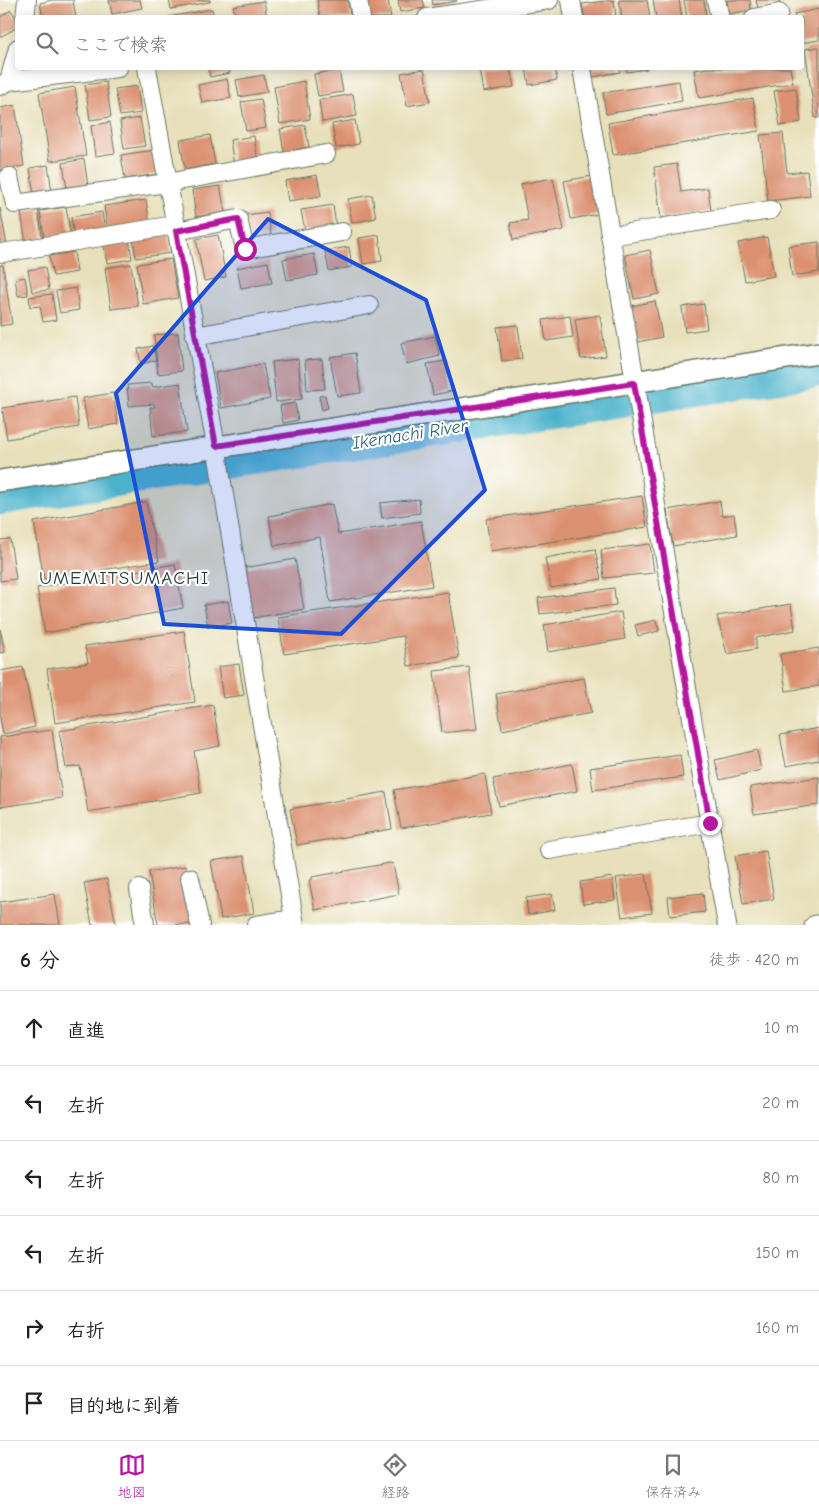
<!DOCTYPE html>
<html lang="ja">
<meta charset="utf-8">
<style>
body{margin:0;font-family:"Comic Neue","Klee One",sans-serif;background:#f6f6f6;color:#202124}
.stop{position:absolute;width:15px;height:15px;margin:-11px;border:4px solid #b5179e;border-radius:50%;background:#fff}
.stop.end{background:#b5179e;border-color:#fff;box-shadow:0 1px 5px #0008}
.list{margin:0;padding:0;list-style:none}
h2{display:flex;justify-content:space-between;align-items:center;height:65px;margin:0;padding:0 20px;font-size:21px}
h2 small{font-size:16px;font-weight:400;color:#757577}
.list li{display:grid;grid-template-columns:32px 1fr auto;gap:15px;align-items:center;box-sizing:border-box;height:75px;padding:0 20px;border-top:1px solid #e0e0e0}
.list b{display:block;font-size:19px;white-space:nowrap}
.list em{font-size:16px;font-style:normal;color:#757577}
.icon{flex:none;width:28px;height:28px;fill:none;stroke:currentColor;stroke-width:2;stroke-linecap:round;stroke-linejoin:round}
.map{position:relative;flex:none;width:819px;height:925px;overflow:hidden}
.search{position:absolute;background:#fff;box-shadow:0 2px 12px #0003;left:15px;right:15px;top:15px;height:55px;display:flex;align-items:center;gap:12px;box-sizing:border-box;padding:0 18px;border-radius:5px;color:#757577;font-size:19px}
.sheet{height:515px;background:#fff}
nav{display:flex;justify-content:space-around;align-items:center;box-sizing:border-box;height:70px;border-top:1px solid #e0e0e0;background:#fff;font-size:14px;color:#757577}
nav a{display:grid;justify-items:center;gap:2px}
nav .on{color:#b5179e}
.map>svg:first-child{display:block}
.lines{fill:none;stroke-linecap:round;stroke-linejoin:round}
.river{stroke:#4cb2cb;stroke-width:34}
.building{fill:#db9171}
.minor-casing{stroke:#657663;stroke-width:20}
.tertiary-casing{stroke:#657663;stroke-width:24}
.minor{stroke:#fff;stroke-width:18}
.tertiary{stroke:#fff;stroke-width:21}
.route{stroke:#b5179e;stroke-width:6}
.marked{fill:#1d4ed8;fill-opacity:0.2;stroke:#1d4ed8;stroke-width:4;stroke-linejoin:round}
.labels{text-anchor:middle;stroke-width:4.5;stroke-linejoin:round;paint-order:stroke}
.water-label{font-size:18px;font-style:italic;fill:#2f6669;stroke:#fff}
.quarter-label{font-size:19px;letter-spacing:1px;fill:#1f3d34;stroke:#fff}
</style>
<div class="map">
<svg width="819" height="925" viewBox="0 0 819 925">
<rect width="100%" height="100%" fill="#fff"/>
<filter id="ink" filterUnits="userSpaceOnUse"><feTurbulence type="fractalNoise" baseFrequency=".02" numOctaves="2"/><feDisplacementMap in="SourceGraphic" scale="10" xChannelSelector="R" yChannelSelector="G"/><feConvolveMatrix kernelMatrix="1 2 1 2 8 2 1 2 1" color-interpolation-filters="sRGB"/></filter>
<filter id="wash" filterUnits="userSpaceOnUse"><feTurbulence type="fractalNoise" baseFrequency=".0096" numOctaves="4" result="noise"/><feDisplacementMap in="SourceGraphic" scale="20" xChannelSelector="R" yChannelSelector="G"/><feGaussianBlur stdDeviation="1.12" result="paint"/><feColorMatrix in="noise" values="0 0 0 0 0 0 0 0 0 0 0 0 0 0 0 0 0 1.4 0 .05"/><feComposite in="paint" operator="in"/></filter>
<g filter="url(#wash)">
<rect width="100%" height="100%" fill="#e8e0ba"/>
<g class="lines">
<path class="river" d="M0,498L819,370"/>
</g>
<g id="blocks">
<path class="building" d="M52,0H73L76,18H43L40,3Z
M109,0H140L142,8L112,14Z
M169,0H210V2L171,9Z
M317,0H347L351,18H320Z
M365,0H388L391,18H368Z
M398,0H423L425,8L400,12Z
M432,0H457V1L433,5Z
M614,0L616,18H585L582,4Z
M619,0H647L650,18H622Z
M653,0H679L682,18H656Z
M684,0H704L706,15L687,18Z
M727,0H750L751,10L729,14Z
M756,0H779L780,5L758,8Z
M264,1L267,18H235L233,6Z
M212,9L214,18H169L168,17Z
M819,9V40L802,43V18H795L794,14Z
M11,10L18,21V27L0,37V17Z
M819,47V118H815L805,49Z
M208,68H229L230,73L210,77Z
M479,68H510L514,87L483,92Z
M526,68H555L557,80L529,85Z
M592,68H619L620,72L593,77Z
M626,68H647V69L627,72Z
M709,68H790L793,83L699,98L694,70Z
M424,69L430,102L407,106L401,73Z
M339,70L343,92L318,96L314,74Z
M264,75L267,92L239,97L236,80Z
M227,79L231,98L202,103L198,85Z
M304,81L310,119L280,124L274,87Z
M679,81L682,101L606,114L603,93Z
M106,82L111,117L90,120L85,85Z
M137,86L141,113L120,116L115,89Z
M75,87L86,156L50,161L39,93Z
M796,88L801,122L780,126L774,91Z
M353,94L357,116L322,122L319,100Z
M753,98L759,131L613,155L608,123Z
M261,99L266,128L246,131L241,102Z
M15,105L24,166L0,170V108Z
M140,118L145,146L124,149L120,121Z
M355,120L359,144L336,148L332,124Z
M110,122L115,153L95,156L91,126Z
M305,125L309,147L284,152L280,129Z
M783,133L787,173L807,171L810,196L768,201L760,135Z
M210,135L215,164L185,170L180,140Z
M254,136L258,161L234,165L230,140Z
M155,150L159,174L125,179L121,155Z
M84,159L88,186L67,189L63,163Z
M677,164L681,192L708,188L711,211L661,218L654,167Z
M48,165L52,192L34,194L30,168Z
M317,175L321,196L288,201L285,181Z
M592,176L599,214L571,219L564,181Z
M553,178L564,230L513,240L510,223L528,220L521,184Z
M220,186L225,212L196,217L192,190Z
M372,195L376,218L352,223L348,199Z
M146,200L150,225L108,232L104,206Z
M333,205L336,226L305,231L301,210Z
M66,207L71,237L45,241L40,211Z
M0,208L7,245L0,246Z
M38,209L43,241L26,243L21,212Z
M102,212L105,231L74,236L71,217Z
M268,212L271,236L249,239L245,215Z
M168,233L171,253L136,258L133,238Z
M218,235L226,277L204,281L196,239Z
M379,235L382,261L363,264L359,238Z
M767,237L774,276L745,281L738,243Z
M129,238L132,259L107,263L103,241Z
M819,242V272L792,276L788,246Z
M349,247L352,267L329,271L325,251Z
M650,250L659,294L634,299L625,255Z
M74,252L77,272L53,276L49,256Z
M314,254L318,275L287,280L283,259Z
M171,259L178,298L143,304L137,264Z
M268,262L272,283L241,288L237,268Z
M131,264L138,306L111,309L105,268Z
M0,265H3L12,324L0,326Z
M45,267L49,290L32,292L28,270Z
M25,277L28,295L18,296L15,279Z
M76,288L79,310L60,313L56,291Z
M52,294L56,320L43,322L40,306L30,307L29,297Z
M655,301L662,337L638,342L631,306Z
M704,304L707,329L685,332L682,307Z
M600,315L606,356L581,359L575,319Z
M570,316L573,337L546,341L543,320Z
M518,325L522,359L502,361L497,327Z
M178,333L182,371L158,374L154,335Z
M435,336L440,356L406,364L401,343Z
M153,346L156,360L141,364L138,349Z
M355,353L361,393L337,396L330,357Z
M298,359L302,399L276,402L272,362Z
M322,359L325,389L307,390L305,360Z
M446,361L452,391L433,395L427,364Z
M263,364L270,399L221,408L215,373Z
M152,383V387L180,383L187,432L153,436L150,407H155L154,404L129,406L127,385Z
M113,393L118,424L88,429L83,398Z
M325,395L328,408L322,410L319,396Z
M75,397L79,427L7,439L2,408Z
M295,403L298,420L283,423L280,406Z
M642,496L647,527L491,551L486,519Z
M419,499L420,513L382,518L380,503Z
M720,501L722,516L734,514L737,535L673,546L667,510Z
M146,502L159,561L44,579L34,522Z
M332,504L338,534L421,521L432,586L330,602L320,537L274,546L269,516Z
M10,539L16,579L0,581V540Z
M650,544L654,573L604,578L601,550Z
M595,549L601,579L551,588L545,558Z
M295,559L304,609L253,618L244,568Z
M175,564L183,608L45,633L37,588Z
M614,588L616,605L540,614L538,598Z
M448,592L459,658L408,666L403,636L284,654L278,617Z
M228,601L232,623L208,627L204,605Z
M791,604L795,630L756,638V649L727,654L717,616Z
M621,612L625,639L548,652L544,625Z
M656,620L659,631L638,636L635,625Z
M0,629L5,652L0,653Z
M184,631L195,702L55,723L47,669L88,663L85,646Z
M819,648V686L786,691L780,654Z
M239,664L244,695L223,698L218,667Z
M23,667L35,727L3,734L0,718V671Z
M469,667L477,729L442,733L434,671Z
M584,678L591,713L502,730L496,694Z
M213,705L220,746L194,751L201,793L88,812L80,766L66,768L59,731Z
M819,728V760L786,766L780,735Z
M52,730L62,798L0,807V737Z
M757,750L761,770L720,780L715,760Z
M680,755L683,777L593,790L590,768Z
M572,764L577,791L499,806L493,779Z
M485,774L491,813L401,828L394,790Z
M819,777V805L754,814L750,787Z
M386,792L392,829L297,845L290,809Z
M766,851L774,899L743,904L735,856Z
M244,856L254,913L221,919L211,861Z
M390,863L393,864L399,894L315,910L309,880H312V877Z
M185,866L195,924L158,925L149,872Z
M646,874L652,913L622,917L616,878Z
M612,877L615,900L583,904L580,882Z
M107,879L116,925H92L84,883Z
M703,893L705,912L670,916L668,897Z
M55,894L60,925H0V902Z
M552,894L555,910L528,915L526,898Z"/>
</g>
</g>
<g filter="url(#ink)">
<use href="#blocks" fill-opacity="0" stroke="#657663" stroke-width="1"/>
<g class="lines">
<g class="minor-casing">
<path id="minor" d="M358,0L361,18
M571,0L574,18
M716,0L720,18
M25,18L27,0
M427,18L549,0
M754,18L779,13
M147,68L216,446L295,925
M582,68L727,925
M9,81L18,48
M0,86L9,81L118,68
M9,177L15,204L167,183L326,154
M176,231L238,219L245,249L342,232
M610,236L771,210
M2,253L175,225
M195,336L369,305
M549,850L710,823
M190,878L200,925
M139,889L145,925
M256,925L294,919
M814,925L819,924"/>
</g>
<g class="tertiary-casing">
<path id="tertiary" d="M0,481L819,353"/>
</g>
<use href="#minor" class="minor"/>
<use href="#tertiary" class="tertiary"/>
</g>
</g>
<g class="lines" filter="url(#ink)">
<path class="route" d="M245,249L238,219L176,231L216,446L634,383L710,823"/>
</g>
<path class="marked" d="M268,219L426,300L485,490L341,634L164,624L116,393Z"/>
<g class="labels">
<g class="water-label">
<text transform="translate(410 434) rotate(-9)" y="6">Ikemachi River</text>
</g>
<g class="quarter-label">
<text x="124" y="584">UMEMITSUMACHI</text>
</g>
</g>
</svg>
<div class="stop" style="left:245px;top:249px"></div>
<div class="stop end" style="left:710px;top:823px"></div>
<div class="search"><svg class="icon" aria-label="search" viewBox="0 0 24 24"><circle cx="10" cy="10" r="6"/><path d="M15 15l6 6"/></svg>ここで検索</div>
</div>
<section class="sheet">
<h2>6 分<small>徒歩 · 420 m</small></h2>
<ul class="list">
<li><svg class="icon" aria-label="ahead" viewBox="0 0 24 24"><path d="M12 20V5M6 11l6-6 6 6"/></svg><div><b>直進</b></div><em>10 m</em></li>
<li><svg class="icon" aria-label="left" viewBox="0 0 24 24"><path d="M17 20v-9H6M10 6l-5 5 5 5"/></svg><div><b>左折</b></div><em>20 m</em></li>
<li><svg class="icon" aria-label="left" viewBox="0 0 24 24"><path d="M17 20v-9H6M10 6l-5 5 5 5"/></svg><div><b>左折</b></div><em>80 m</em></li>
<li><svg class="icon" aria-label="left" viewBox="0 0 24 24"><path d="M17 20v-9H6M10 6l-5 5 5 5"/></svg><div><b>左折</b></div><em>150 m</em></li>
<li><svg class="icon" aria-label="right" viewBox="0 0 24 24"><path d="M7 20v-9h11M14 6l5 5-5 5"/></svg><div><b>右折</b></div><em>160 m</em></li>
<li><svg class="icon" aria-label="arrive" viewBox="0 0 24 24"><path d="M6 21V4h12l-3 4 3 4H6"/></svg><div><b>目的地に到着</b></div></li>
</ul>
</section>
<nav>
<a class="on"><svg class="icon" aria-label="map" viewBox="0 0 24 24"><path d="M3 6l6-2 6 2 6-2v14l-6 2-6-2-6 2zM9 4v14M15 6v14"/></svg>地図</a>
<a><svg class="icon" aria-label="directions" viewBox="0 0 24 24"><path d="M12 3l9 9-9 9-9-9zM9 14v-3h6M13 9l2 2-2 2"/></svg>経路</a>
<a><svg class="icon" aria-label="saved" viewBox="0 0 24 24"><path d="M7 4h10v16l-5-4-5 4z"/></svg>保存済み</a>
</nav>
